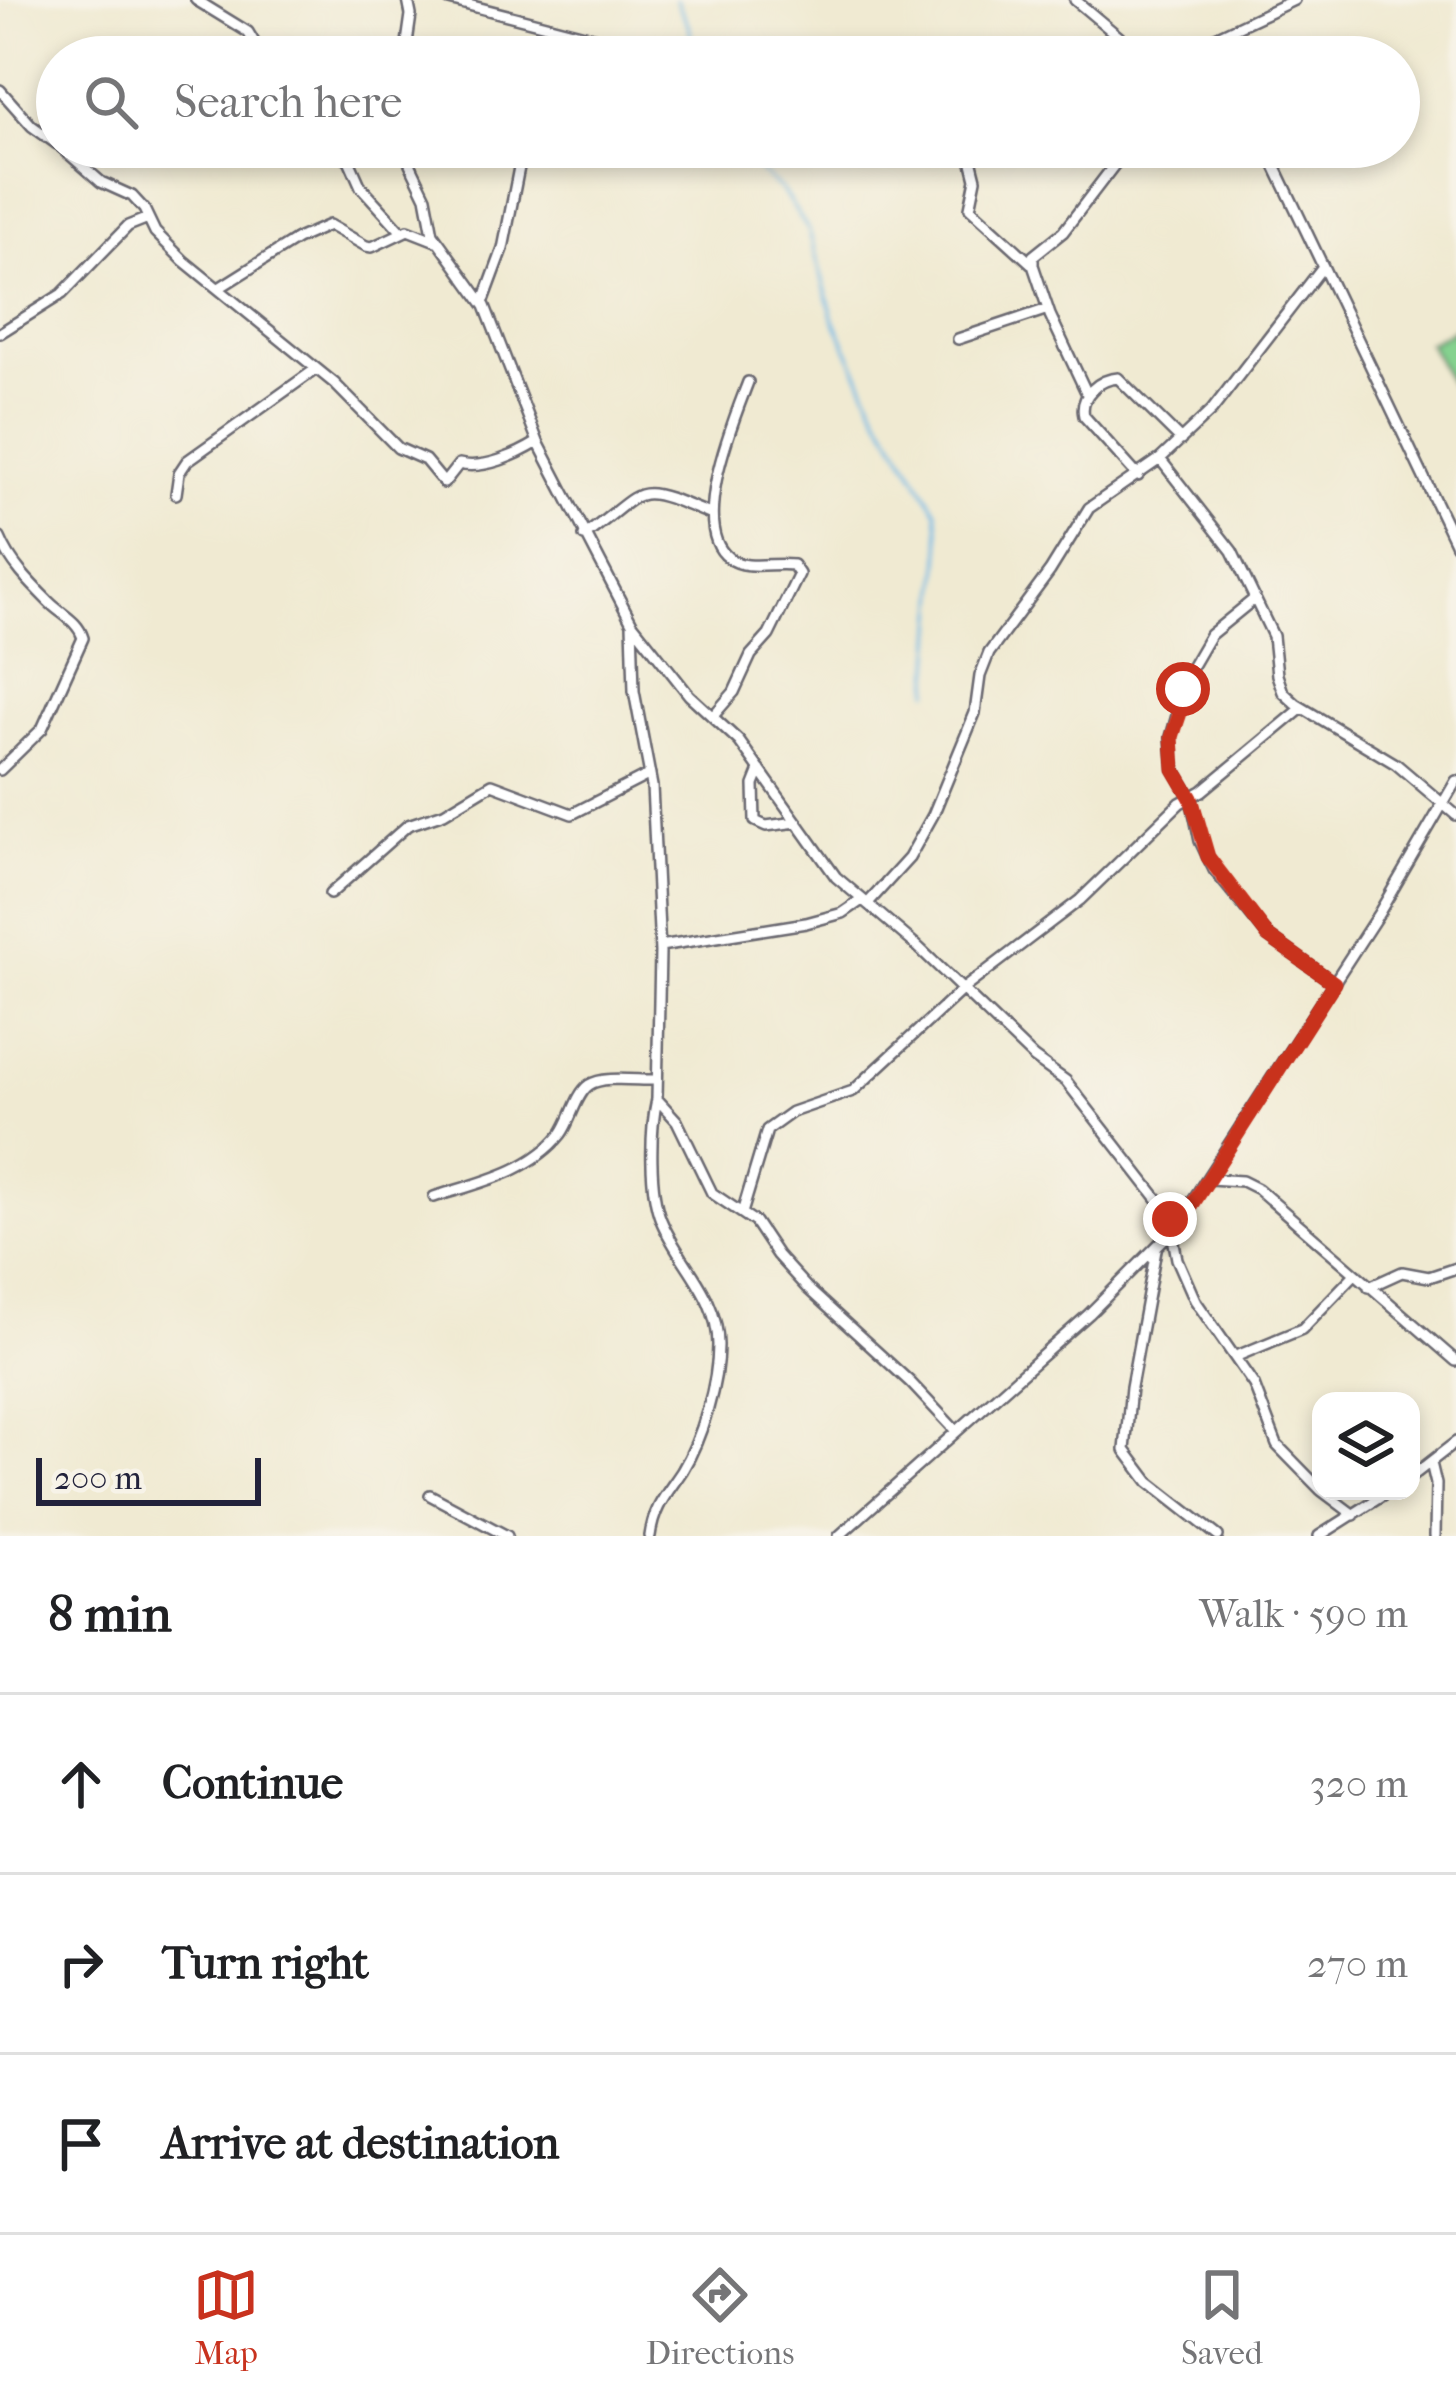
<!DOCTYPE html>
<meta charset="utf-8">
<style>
body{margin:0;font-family:"IM FELL French Canon",serif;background:#f2f2f2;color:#202124}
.controls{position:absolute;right:36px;bottom:36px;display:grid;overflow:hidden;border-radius:24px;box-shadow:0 6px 18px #0003}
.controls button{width:108px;height:108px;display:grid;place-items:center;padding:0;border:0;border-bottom:3px solid #e0e0e0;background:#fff;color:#202124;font:60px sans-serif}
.scale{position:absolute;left:36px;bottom:30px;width:225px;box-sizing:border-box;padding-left:12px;border:6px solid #22223b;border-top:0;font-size:33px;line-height:42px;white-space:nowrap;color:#22223b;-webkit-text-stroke:9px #f7f3e8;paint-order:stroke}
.stop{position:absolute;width:36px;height:36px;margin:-27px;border:9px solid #c8321e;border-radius:50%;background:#fff}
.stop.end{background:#c8321e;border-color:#fff;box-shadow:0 3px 12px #0008}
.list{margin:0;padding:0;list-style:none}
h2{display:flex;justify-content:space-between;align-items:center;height:156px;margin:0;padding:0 48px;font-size:51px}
h2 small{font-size:39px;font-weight:400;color:#757577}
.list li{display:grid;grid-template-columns:78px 1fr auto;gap:36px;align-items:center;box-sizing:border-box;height:180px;padding:0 48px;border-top:3px solid #e0e0e0}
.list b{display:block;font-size:45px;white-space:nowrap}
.list em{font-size:39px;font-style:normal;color:#757577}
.icon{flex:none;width:66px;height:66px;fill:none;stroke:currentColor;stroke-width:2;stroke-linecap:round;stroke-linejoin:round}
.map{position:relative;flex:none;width:1456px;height:1536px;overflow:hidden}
.search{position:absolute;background:#fff;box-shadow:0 6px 18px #0003;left:36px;right:36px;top:36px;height:132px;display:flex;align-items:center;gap:30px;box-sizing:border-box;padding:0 42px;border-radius:66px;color:#757577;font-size:45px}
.sheet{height:696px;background:#fff}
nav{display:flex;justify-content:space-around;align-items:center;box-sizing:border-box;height:168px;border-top:3px solid #e0e0e0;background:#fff;font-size:33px;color:#757577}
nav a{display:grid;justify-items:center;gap:6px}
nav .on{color:#c8321e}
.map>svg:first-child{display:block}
.garden{fill:#85d28f;stroke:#547a65;stroke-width:3}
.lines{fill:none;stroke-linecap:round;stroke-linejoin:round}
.stream{stroke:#6cb8e6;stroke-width:3}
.street-casing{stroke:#6a6870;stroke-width:14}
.street{stroke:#fff;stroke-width:9}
.route{stroke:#c8321e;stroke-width:15}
</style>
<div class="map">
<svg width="1456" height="1536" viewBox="0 0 1456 1536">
<rect width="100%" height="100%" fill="#f7f3e8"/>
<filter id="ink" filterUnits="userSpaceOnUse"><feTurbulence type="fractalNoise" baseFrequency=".00833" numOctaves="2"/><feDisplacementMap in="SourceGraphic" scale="24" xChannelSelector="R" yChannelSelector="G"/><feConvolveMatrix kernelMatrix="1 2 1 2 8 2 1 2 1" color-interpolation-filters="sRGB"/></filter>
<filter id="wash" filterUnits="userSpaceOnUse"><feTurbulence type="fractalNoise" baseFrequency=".004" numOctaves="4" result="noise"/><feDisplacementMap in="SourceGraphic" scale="48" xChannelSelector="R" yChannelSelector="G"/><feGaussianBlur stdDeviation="2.7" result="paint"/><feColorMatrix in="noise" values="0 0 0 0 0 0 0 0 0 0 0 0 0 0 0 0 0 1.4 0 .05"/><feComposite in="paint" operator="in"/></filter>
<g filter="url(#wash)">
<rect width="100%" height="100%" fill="#f0ead2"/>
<path class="garden" d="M1456,329V394L1429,343Z"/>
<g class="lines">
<path class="stream" d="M676,0L690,29L692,52
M733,147L783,192L809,231L834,320L877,413L937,511L941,549L930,691"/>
</g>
</g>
<g filter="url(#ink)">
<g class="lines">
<g class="street-casing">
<path id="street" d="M196,0L248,32L263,57
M449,0L670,57
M1075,0L1143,57
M1215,37L1225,57
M405,57L411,15L408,0
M547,57L567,31
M1173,57L1294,0
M0,90L32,126L57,144
M61,147L101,182L132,196L144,209L155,232L184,261L334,383L398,448L425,460L444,483L459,464C484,470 517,455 538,442
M330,147L349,160L361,187L401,231
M402,147L426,197L433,234L485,306L538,442L632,623L689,695L739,741L836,877L916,945L1034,1058L1066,1081L1167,1211L1174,1229
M968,147L976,179L970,208L1033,265L1050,315L1087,394
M1266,147L1456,545
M1033,265V256L1063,232L1128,147
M219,288L297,239L329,225L366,246L372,247L408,230L436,241
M483,303L503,249L523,147
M0,333L62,294L128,226L148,218
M958,339L1048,309
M1160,459L1232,551L1273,636L1277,675L1283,692L1296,704L1396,764L1456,815
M1138,476L1084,416C1079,395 1100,379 1118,378L1181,440
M176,494L179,473L187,461L316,369
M584,536C650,488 629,481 710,514
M0,538C10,563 30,583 49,602C62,615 78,621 83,638L42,729L0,770
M1253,600L1210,635L1189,671L1171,737L1174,769L1191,798L1200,841L1214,870L1268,936L1334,983
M632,623L634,691L652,786L660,952L657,1099L677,1121L712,1193L755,1222L777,1255L807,1288L910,1382L956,1431
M713,716L734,692L751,655L769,635L799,574L793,565C773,562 746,571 729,558C688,528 734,419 748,382
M760,770L754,785L755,821L766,826L797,822
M330,894L408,825L444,813L492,784L572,814L650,774
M868,903L909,858L933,815L975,713L980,676L989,653L1050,571L1089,508L1160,459L1212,410L1321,269
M660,946L806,923L843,913L862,900
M1209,1179L1242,1181L1258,1189L1456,1361
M434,1197C478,1183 531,1172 561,1134C571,1121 576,1094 589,1085C604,1075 639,1081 656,1080
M742,1213L767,1130L792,1112L853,1091L963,989L1080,900L1180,803L1202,791L1302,708
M1172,1232L1177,1259L1195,1300L1254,1385L1277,1445L1321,1490
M1156,1250L1131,1387L1125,1450L1149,1482L1218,1536
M1369,1287L1402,1272L1429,1277L1456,1268
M1237,1356L1302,1329L1355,1274
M1431,1463L1436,1484L1435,1536
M1411,1477L1456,1442
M1322,1491L1354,1515
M430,1495L507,1536
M650,1536C654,1506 667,1494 682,1471C702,1438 718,1384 718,1345C718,1294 679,1264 661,1220C649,1191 650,1130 657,1099
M839,1536L1089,1314L1174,1229L1379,913L1456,781
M1319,1536L1390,1491"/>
</g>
<use href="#street" class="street"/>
</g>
</g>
<g class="lines" filter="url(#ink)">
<path class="route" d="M1170,1219L1167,1211L1187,1212L1192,1205L1334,983L1268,936L1208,857L1191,798L1174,769L1172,737L1181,710L1183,689"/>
</g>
</svg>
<div class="controls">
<button><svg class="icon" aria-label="layers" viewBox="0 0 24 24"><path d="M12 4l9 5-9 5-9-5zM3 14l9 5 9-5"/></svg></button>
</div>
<div class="scale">200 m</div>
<div class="stop" style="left:1183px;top:689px"></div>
<div class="stop end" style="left:1170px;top:1219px"></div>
<div class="search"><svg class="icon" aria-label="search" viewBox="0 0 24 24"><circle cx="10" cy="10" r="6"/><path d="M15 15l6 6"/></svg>Search here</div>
</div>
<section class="sheet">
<h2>8 min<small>Walk · 590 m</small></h2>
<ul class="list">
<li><svg class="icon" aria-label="ahead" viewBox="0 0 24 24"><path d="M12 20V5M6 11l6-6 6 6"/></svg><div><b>Continue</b></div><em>320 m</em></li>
<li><svg class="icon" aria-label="right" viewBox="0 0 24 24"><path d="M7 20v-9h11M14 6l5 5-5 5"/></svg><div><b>Turn right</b></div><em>270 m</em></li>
<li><svg class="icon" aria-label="arrive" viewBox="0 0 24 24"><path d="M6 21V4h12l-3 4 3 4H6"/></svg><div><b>Arrive at destination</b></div></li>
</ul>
</section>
<nav>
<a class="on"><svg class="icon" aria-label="map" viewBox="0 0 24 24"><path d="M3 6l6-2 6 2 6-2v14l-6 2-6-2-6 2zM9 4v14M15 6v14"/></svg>Map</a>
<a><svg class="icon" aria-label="directions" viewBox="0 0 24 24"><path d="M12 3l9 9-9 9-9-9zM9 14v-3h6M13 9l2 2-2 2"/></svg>Directions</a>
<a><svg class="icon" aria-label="saved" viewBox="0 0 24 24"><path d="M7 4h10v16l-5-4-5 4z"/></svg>Saved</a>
</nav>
